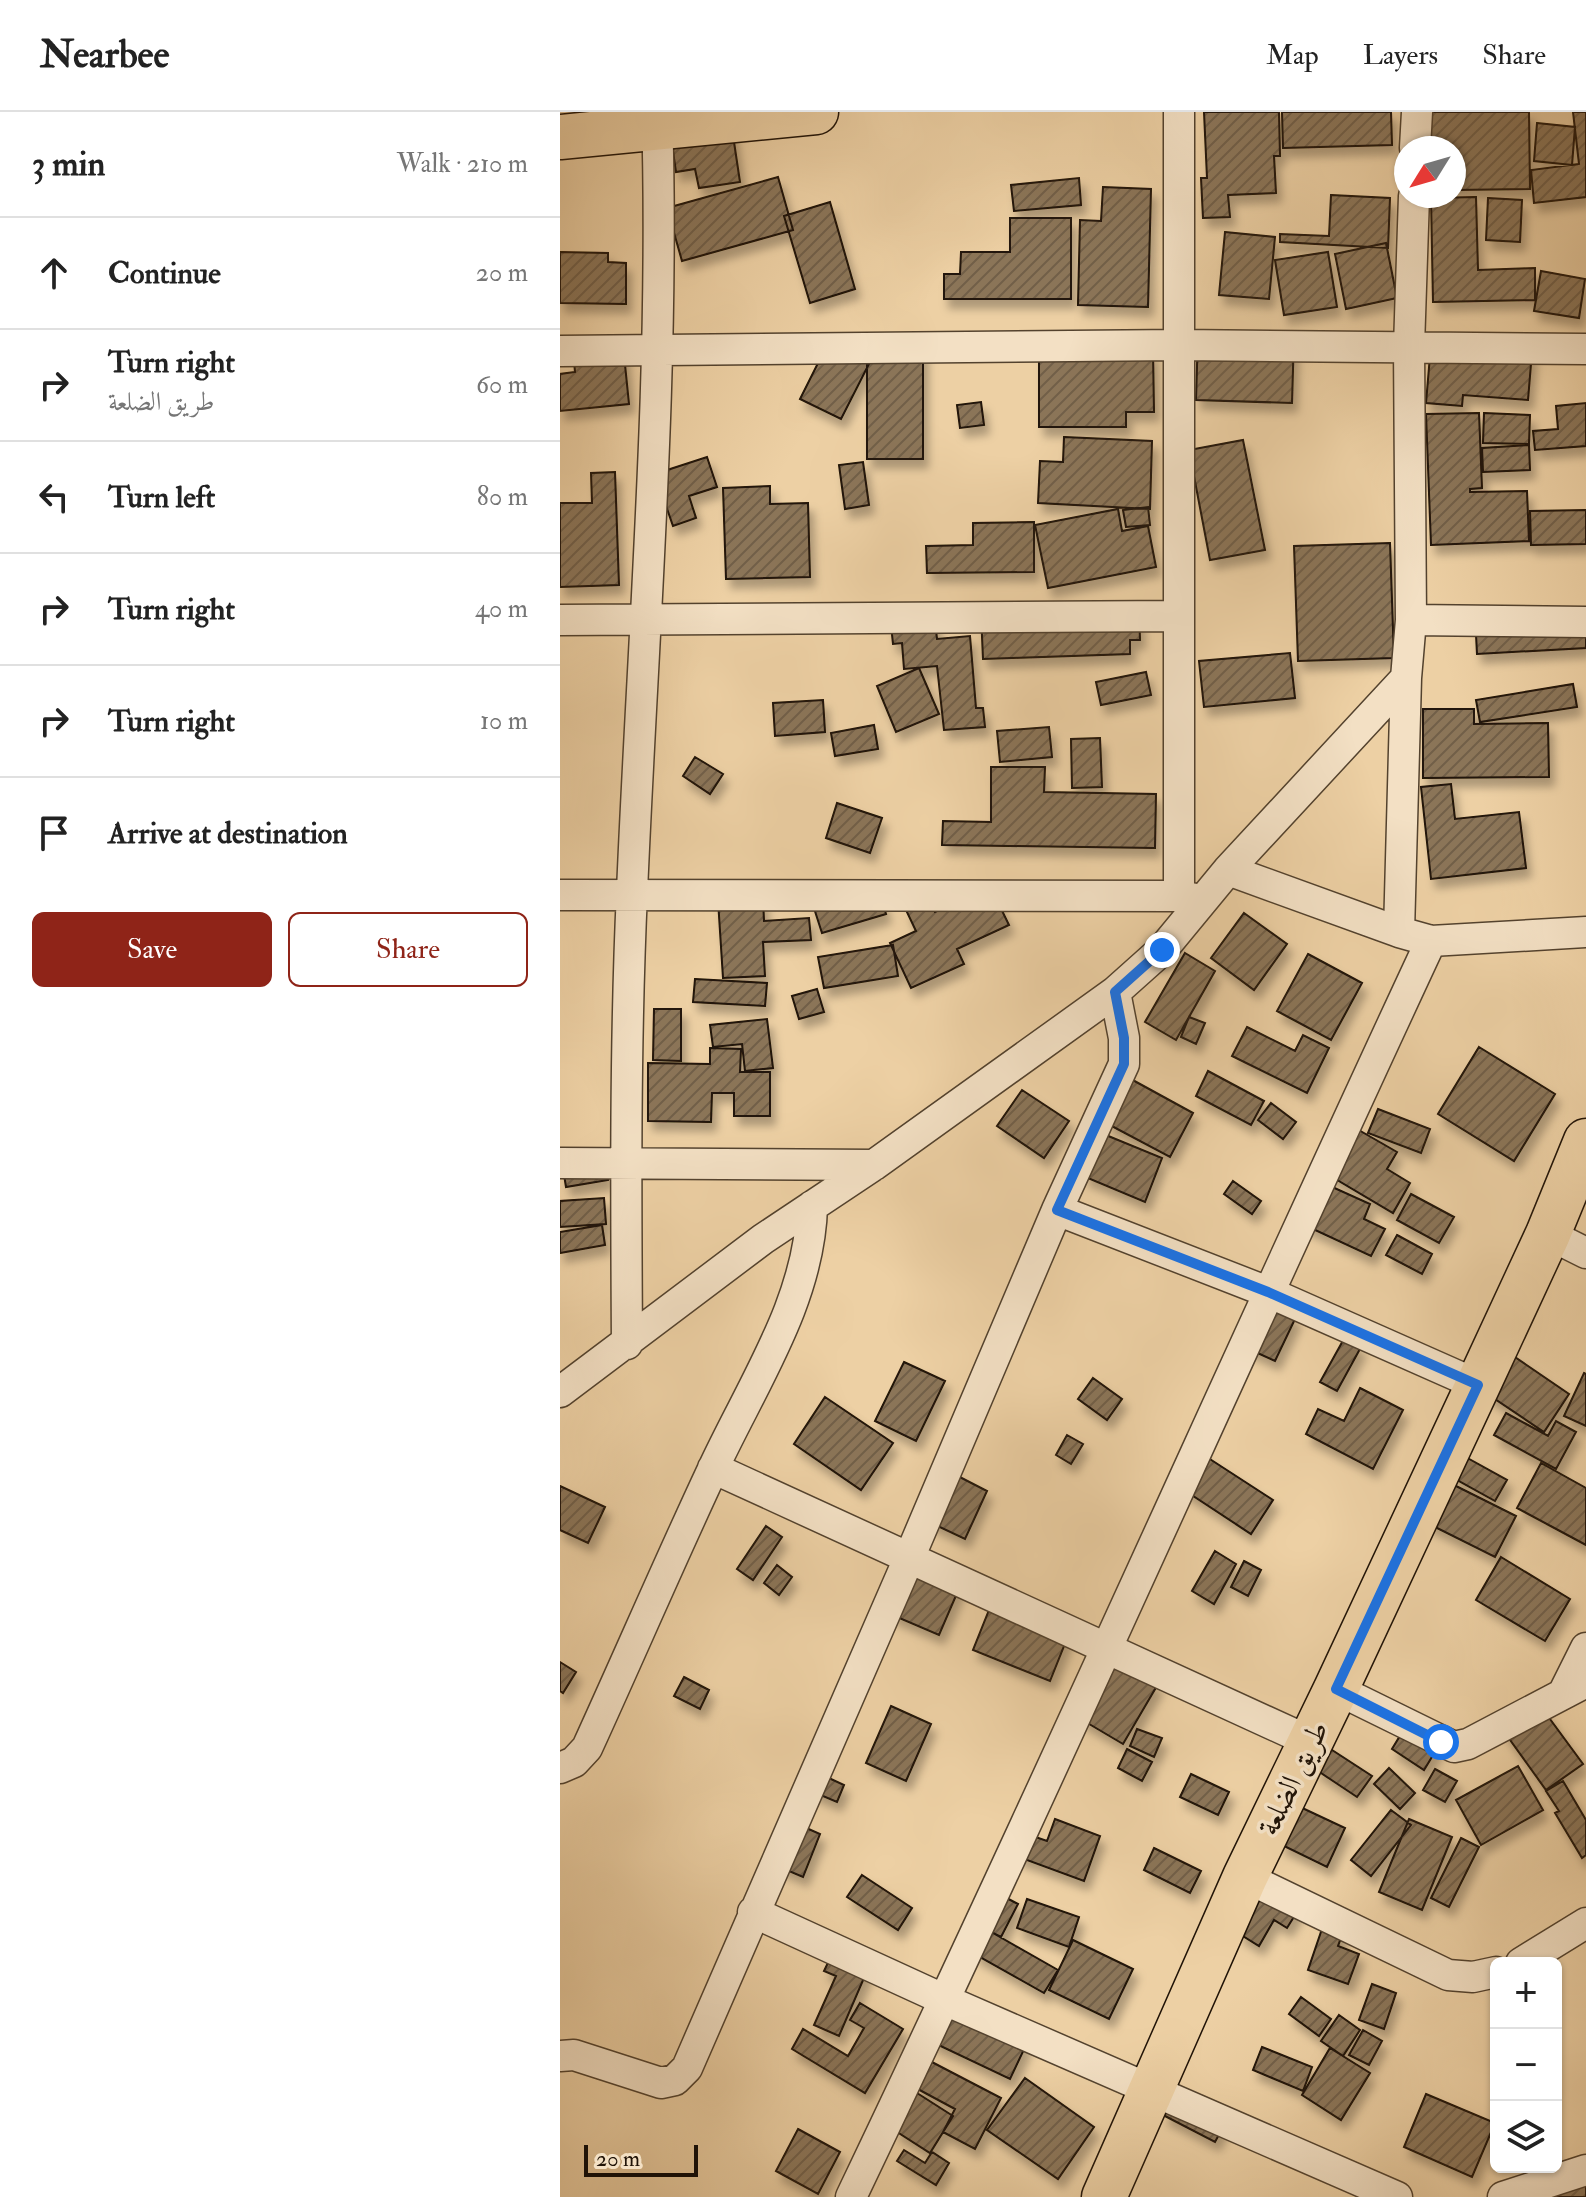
<!DOCTYPE html>
<meta charset="utf-8">
<style>
body{margin:0;font-family:"IM FELL Double Pica",Amiri,serif;background:#f6f6f6;color:#222}
.controls{position:absolute;right:24px;bottom:24px;display:grid;overflow:hidden;border-radius:12px;box-shadow:0 2px 6px #0004}
.controls button{width:72px;height:72px;display:grid;place-items:center;padding:0;border:0;border-bottom:2px solid #e0e0e0;background:#fff;color:#222;font:40px sans-serif}
.compass{position:absolute;left:834px;top:24px;width:72px;height:72px;border-radius:50%;background:#fff;box-shadow:0 2px 6px #0004;rotate:233deg}
.scale{position:absolute;left:24px;bottom:20px;width:114px;box-sizing:border-box;padding-left:8px;border:4px solid #201307;border-top:0;font-size:22px;line-height:28px;white-space:nowrap;color:#201307;-webkit-text-stroke:6px #f3e0c4;paint-order:stroke}
.stop{position:absolute;width:24px;height:24px;margin:-18px;border:6px solid #1a73e8;border-radius:50%;background:#fff}
.stop.end{background:#1a73e8;border-color:#fff;box-shadow:0 2px 8px #0008}
.list{margin:0;padding:0;list-style:none}
h2{display:flex;justify-content:space-between;align-items:center;height:104px;margin:0;padding:0 32px;font-size:34px}
h2 small{font-size:26px;font-weight:400;color:#767676}
.list li{display:grid;grid-template-columns:52px 1fr auto;gap:24px;align-items:center;box-sizing:border-box;height:112px;padding:0 32px;border-top:2px solid #e0e0e0}
.list b{display:block;font-size:30px;white-space:nowrap}
.list p{margin:0;font-size:26px;white-space:nowrap;color:#767676}
.list em{font-size:26px;font-style:normal;color:#767676}
.actions{display:flex;gap:16px;padding:24px 32px}
.actions a{flex:1;padding:18px 0;border:2px solid #8f2418;border-radius:12px;text-align:center;font-size:28px;color:#8f2418}
.actions .main{background:#8f2418;color:#fff}
.icon{flex:none;width:44px;height:44px;fill:none;stroke:currentColor;stroke-width:2;stroke-linecap:round;stroke-linejoin:round}
.map{position:relative;flex:none;width:1026px;height:2085px;overflow:hidden}
header{display:flex;align-items:center;gap:48px;box-sizing:border-box;height:112px;padding:0 40px;background:#fff;border-bottom:2px solid #e0e0e0}
header strong{font-size:38px}
nav{display:flex;gap:44px;margin-inline-start:auto;font-size:28px}
main{display:flex}
aside{flex:1;background:#fff}
.map>svg:first-child{display:block}
.building{fill:url(#building-hatch);stroke:#201307;stroke-width:2;filter:url(#shadow)}
.lines{fill:none;stroke-linecap:round;stroke-linejoin:round}
.minor-casing{stroke:#53422e;stroke-width:33}
.primary-casing{stroke:#201307;stroke-width:47}
.minor{stroke:#f3e0c4;stroke-width:30}
.primary{stroke:#edd0a4;stroke-width:44}
.route{stroke:#1a73e8;stroke-width:10}
.labels{text-anchor:middle;stroke-width:7;stroke-linejoin:round;paint-order:stroke}
.street-label{font-size:30px;fill:#201307;stroke:#f3e0c4}
</style>
<header>
<strong>Nearbee</strong>
<nav><a>Map</a><a>Layers</a><a>Share</a></nav>
</header>
<main>
<aside>
<h2>3 min<small>Walk · 210 m</small></h2>
<ul class="list">
<li><svg class="icon" aria-label="ahead" viewBox="0 0 24 24"><path d="M12 20V5M6 11l6-6 6 6"/></svg><div><b>Continue</b></div><em>20 m</em></li>
<li><svg class="icon" aria-label="right" viewBox="0 0 24 24"><path d="M7 20v-9h11M14 6l5 5-5 5"/></svg><div><b>Turn right</b><p>طريق الضلعة</p></div><em>60 m</em></li>
<li><svg class="icon" aria-label="left" viewBox="0 0 24 24"><path d="M17 20v-9H6M10 6l-5 5 5 5"/></svg><div><b>Turn left</b></div><em>80 m</em></li>
<li><svg class="icon" aria-label="right" viewBox="0 0 24 24"><path d="M7 20v-9h11M14 6l5 5-5 5"/></svg><div><b>Turn right</b></div><em>40 m</em></li>
<li><svg class="icon" aria-label="right" viewBox="0 0 24 24"><path d="M7 20v-9h11M14 6l5 5-5 5"/></svg><div><b>Turn right</b></div><em>10 m</em></li>
<li><svg class="icon" aria-label="arrive" viewBox="0 0 24 24"><path d="M6 21V4h12l-3 4 3 4H6"/></svg><div><b>Arrive at destination</b></div></li>
</ul>
<div class="actions"><a class="main">Save</a><a>Share</a></div>
</aside>
<div class="map">
<svg width="1026" height="2085" viewBox="0 0 1026 2085">
<defs>
<pattern id="building-hatch" width="6" height="6" patternUnits="userSpaceOnUse" patternTransform="scale(2)"><rect width="6" height="6" fill="#8b7559"/><path d="M-1 1l2-2M0 6l6-6M5 7l2-2" fill="none" stroke="#715f48"/></pattern>
<filter id="shadow"><feDropShadow dx="5" dy="9" stdDeviation="4" flood-color="#0004"/></filter>
</defs>
<rect width="100%" height="100%" fill="#edd0a4"/>
<filter id="stains"><feTurbulence type="fractalNoise" baseFrequency=".0025" numOctaves="4"/><feColorMatrix values="0 0 0 0 .2 0 0 0 0 .09 0 0 0 0 .02 0 0 0 .5 -.17"/></filter>
<radialGradient id="worn" r=".72"><stop offset=".6" stop-color="#630" stop-opacity="0"/><stop offset="1" stop-color="#630" stop-opacity=".3"/></radialGradient>
<path class="building" d="M644,0H719L720,44H714L716,81L668,83L670,105L643,106L641,66H647Z
M722,0H831L832,33L723,36Z
M870,0H969L970,77L894,78V36H870Z
M1013,0H1026V85L974,91L971,58L1019,52Z
M171,10L180,70L139,76L135,57L116,60L110,19Z
M977,11L1015,15L1012,53L974,49Z
M218,65L233,118L122,149L107,96Z
M519,66L521,93L454,99L451,73Z
M543,75L591,77L588,195L518,193L520,108L541,109Z
M771,83L830,86L828,136L720,130V122L769,124Z
M916,85L918,158L975,156V188L873,190L871,86Z
M928,86L962,88L960,130L926,128Z
M270,90L295,177L250,191L224,104Z
M450,106H511V187H384V162H400L401,140H450Z
M665,120L715,125L709,187L659,183Z
M826,131L837,186L786,197L775,142Z
M0,140L48,141V150L66,151V192L0,191Z
M768,140L777,195L724,203L715,148Z
M981,159L1025,167L1019,206L974,199Z
M638,221L734,223L732,291L636,288Z
M270,227L311,248L281,307L240,287Z
M871,232L972,240L968,288L903,283L902,294L866,291Z
M63,233L69,292L0,299V262L15,260L13,238Z
M307,236H363V347H307Z
M479,239H593L594,300H566V315H479Z
M421,290L424,313L400,316L397,293Z
M1026,291V334L975,338L973,319L998,317L996,294Z
M919,301L922,376L910,377V380L967,379L969,429L871,433L866,302Z
M924,301L970,303L969,332L923,331Z
M504,325L592,329L590,397L478,391L480,349L503,350Z
M683,328L705,438L650,448L629,338Z
M969,333L970,358L923,360L922,336Z
M147,345L157,375L129,384L136,406L113,414L95,362Z
M303,350L309,393L285,397L279,353Z
M55,360L59,473L0,475V391H32L31,361Z
M210,374V392L248,391L250,465L166,467L163,376Z
M588,395L590,413L566,415L563,398Z
M558,397L562,419L588,414L596,455L488,476L475,413Z
M1026,398V432L971,433L970,399Z
M474,410V460L367,461L366,434L413,433V411Z
M830,431L834,546L738,549L734,434Z
M579,497L580,528H570V542L423,547L421,501Z
M1026,497V536L917,542L915,503Z
M374,499L377,527L410,524L416,596H423L425,615L384,618L377,554L344,557L342,531L333,532L330,503Z
M730,541L735,586L644,595L639,549Z
M359,556L379,602L336,620L317,574Z
M586,560L591,583L541,593L536,570Z
M1013,572L1017,595L920,610L916,588Z
M263,588L265,620L215,624L213,591Z
M863,597H914V612L988,611L989,665L863,666Z
M314,613L318,637L275,644L271,621Z
M489,615L492,645L440,650L437,619Z
M540,626L542,675L512,676L511,627Z
M135,645L163,662L150,682L123,664Z
M431,655H485L484,680L596,682L595,736L382,733L383,709L431,710Z
M891,672L895,707L959,700L966,756L871,767L861,675Z
M277,691L322,706L310,741L266,726Z
M430,774L449,813L397,837L404,852L351,876L330,831L356,819L346,798L369,787L375,800Z
M318,775L326,802L262,821L253,793Z
M203,786L204,809L249,806L251,828L203,830L205,864L163,866L158,788Z
M684,801L727,832L694,878L651,846Z
M333,833L338,864L264,876L258,845Z
M625,841L655,859L616,928L585,910Z
M748,842L802,871L771,928L717,899Z
M135,867L207,871L205,894L133,890Z
M257,877L264,900L239,907L232,884Z
M94,897H121V949L93,948Z
M629,905L645,911L636,932L621,925Z
M207,907L213,956L185,959L182,932L153,935L150,913Z
M687,915L735,939L743,923L769,936L747,981L672,944Z
M919,935L995,982L954,1049L878,1002Z
M150,936L181,937L180,960H210V1004H174V981H152L151,1010L88,1009V951L150,952Z
M648,959L704,989L691,1013L636,984Z
M569,966L633,1001L610,1045L546,1011Z
M462,978L509,1009L484,1046L437,1014Z
M711,991L736,1010L723,1027L698,1008Z
M818,997L870,1017L861,1041L808,1021Z
M790,1013L837,1040L827,1057L850,1071L833,1101L762,1059Z
M541,1021L602,1046L585,1090L523,1064Z
M43,1043L48,1068L6,1075L2,1050Z
M673,1069L701,1089L692,1102L664,1082Z
M759,1069L810,1092L804,1107L825,1117L811,1144L740,1111Z
M851,1082L894,1105L879,1131L837,1108Z
M44,1086L46,1112L0,1115V1089Z
M42,1113L45,1133L0,1141V1120Z
M837,1123L872,1142L862,1162L826,1143Z
M703,1189L736,1205L715,1249L682,1234Z
M785,1225L801,1235L777,1279L760,1270Z
M949,1241L1009,1282L984,1320L923,1279Z
M344,1250L385,1269L356,1329L315,1309Z
M1024,1261L1026,1262V1314L1004,1304Z
M533,1266L562,1287L547,1308L518,1287Z
M800,1276L843,1298L813,1357L746,1322L758,1297L784,1309Z
M265,1285L333,1331L301,1378L234,1332Z
M946,1301L988,1324L996,1309L1016,1320L996,1357L934,1323Z
M507,1323L523,1332L511,1352L496,1343Z
M639,1340L713,1388L691,1422L618,1374Z
M902,1343L947,1368L935,1389L890,1364Z
M981,1351L1026,1376V1433L957,1396Z
M390,1360L427,1379L405,1427L367,1409Z
M886,1369L956,1404L935,1445L865,1410Z
M0,1374L45,1395L28,1431L0,1418Z
M206,1414L222,1425L193,1468L177,1457Z
M655,1439L676,1452L654,1492L632,1479Z
M941,1445L1010,1487L985,1529L916,1488Z
M684,1449L701,1458L688,1484L671,1475Z
M352,1451L401,1472L379,1523L330,1502Z
M217,1453L232,1465L219,1483L204,1471Z
M431,1493L508,1524L490,1569L413,1538Z
M554,1546L598,1572L563,1632L519,1606Z
M0,1550L16,1560L3,1581L0,1579Z
M124,1565L149,1578L140,1597L114,1584Z
M976,1588L1023,1652L986,1678L940,1614Z
M331,1594L371,1612L346,1669L306,1651Z
M852,1604L884,1625L864,1658L832,1637Z
M577,1617L602,1626L594,1645L570,1634Z
M769,1636L812,1664L797,1685L755,1657Z
M567,1637L592,1650L582,1669L558,1656Z
M958,1654L983,1698L921,1733L896,1688Z
M829,1656L855,1681L840,1697L814,1672Z
M875,1657L897,1669L885,1690L863,1678Z
M258,1661L284,1673L277,1690L251,1679Z
M631,1662L669,1680L658,1703L620,1685Z
M1003,1669L1026,1708V1743L1022,1746L995,1701L999,1699L986,1679Z
M738,1694L785,1716L767,1755L720,1732Z
M831,1698L851,1713L811,1764L791,1748Z
M495,1707L540,1724L524,1769L456,1744L464,1721L487,1729Z
M849,1707L892,1725L862,1798L819,1780Z
M235,1711L260,1722L243,1765L217,1754Z
M901,1726L919,1735L889,1795L871,1786Z
M594,1736L641,1759L630,1781L584,1758Z
M302,1763L352,1796L338,1818L287,1785Z
M707,1774L740,1795L727,1816L714,1808L699,1834L678,1821Z
M439,1782L458,1792L441,1825L421,1815Z
M467,1787L519,1805L509,1835L457,1816Z
M764,1811L784,1818L778,1834L799,1842L788,1872L748,1858Z
M426,1817L498,1858L484,1881L413,1841Z
M513,1828L573,1857L549,1907L489,1878Z
M275,1836L310,1852L279,1924L254,1913L276,1864L264,1859Z
M812,1872L836,1881L824,1917L799,1908Z
M741,1885L771,1907L759,1924L729,1902Z
M300,1891L343,1917L305,1981L232,1937L243,1917L288,1944L304,1916L290,1908Z
M387,1893L467,1931L450,1967L370,1929Z
M779,1903L800,1918L783,1944L761,1929Z
M803,1918L822,1929L809,1953L789,1943Z
M702,1935L752,1955L743,1979L693,1958Z
M770,1936L810,1961L781,2008L742,1983Z
M368,1948L441,1986L415,2037L383,2020L395,1997L354,1975Z
M465,1966L534,2015L498,2067L427,2018Z
M616,1979L668,2006L655,2030L603,2003Z
M357,1981L393,2004L370,2041L334,2018Z
M866,1982L935,2011L912,2065L844,2035Z
M238,2017L280,2040L258,2082L216,2059Z
M344,2038L365,2051L372,2040L389,2051L376,2073L337,2049Z
M1026,2066V2085H981Z"/>
<g class="lines">
<g class="minor-casing">
<path id="minor" d="M619,0V784
M855,36L857,0
M0,239L620,233L1026,237
M0,508L619,504
M851,508L1026,510
M668,758L839,820L871,829L1026,820
M0,783L619,784L636,787
M839,820L846,566L851,508L849,235L854,84
M0,1051L314,1053
M497,1098L708,1180L918,1273
M988,1122L1026,1141
M67,1232C66,1082 65,931 72,780C83,520 105,260 97,0
M0,1280L203,1127L314,1053L555,880L602,838L668,758L846,566
M153,1356L751,1630
M776,1577L894,1635L908,1632L1026,1570
M1003,1582L1026,1536
M0,1656L14,1650L27,1636C69,1544 109,1451 152,1359C191,1274 250,1189 252,1094
M685,1765L888,1863L913,1865L936,1860
M193,1800L385,1888L837,2085
M961,1851L1026,1811
M0,1944L14,1943L101,1971L115,1968L127,1956L350,1444L497,1098L564,952V926L555,880
M291,2085C490,1669 676,1247 871,829
M943,2085L1026,2058"/>
</g>
<g class="primary-casing">
<path id="primary" d="M0,25L256,0
M544,2085L685,1765L776,1577L918,1273L988,1122L1026,1029"/>
</g>
<use href="#minor" class="minor"/>
<use href="#primary" class="primary"/>
</g>
<g class="lines">
<path class="route" d="M602,838L555,880L564,926V952L497,1098L708,1180L918,1273L776,1577L881,1630"/>
</g>
<g class="labels">
<g class="street-label">
<text transform="translate(733 1666) rotate(-64)" y="10">طريق الضلعة</text>
</g>
</g>
<rect width="100%" height="100%" filter="url(#stains)"/>
<rect width="100%" height="100%" fill="url(#worn)"/>
</svg>
<div class="controls">
<button>+</button>
<button>−</button>
<button><svg class="icon" aria-label="layers" viewBox="0 0 24 24"><path d="M12 4l9 5-9 5-9-5zM3 14l9 5 9-5"/></svg></button>
</div>
<svg class="compass" viewBox="-18 -18 36 36"><path d="M0-13l5 13h-10z" fill="#e53935"/><path d="M0 13l5-13h-10z" fill="#767676"/></svg>
<div class="scale">20 m</div>
<div class="stop" style="left:881px;top:1630px"></div>
<div class="stop end" style="left:602px;top:838px"></div>
</div>
</main>
